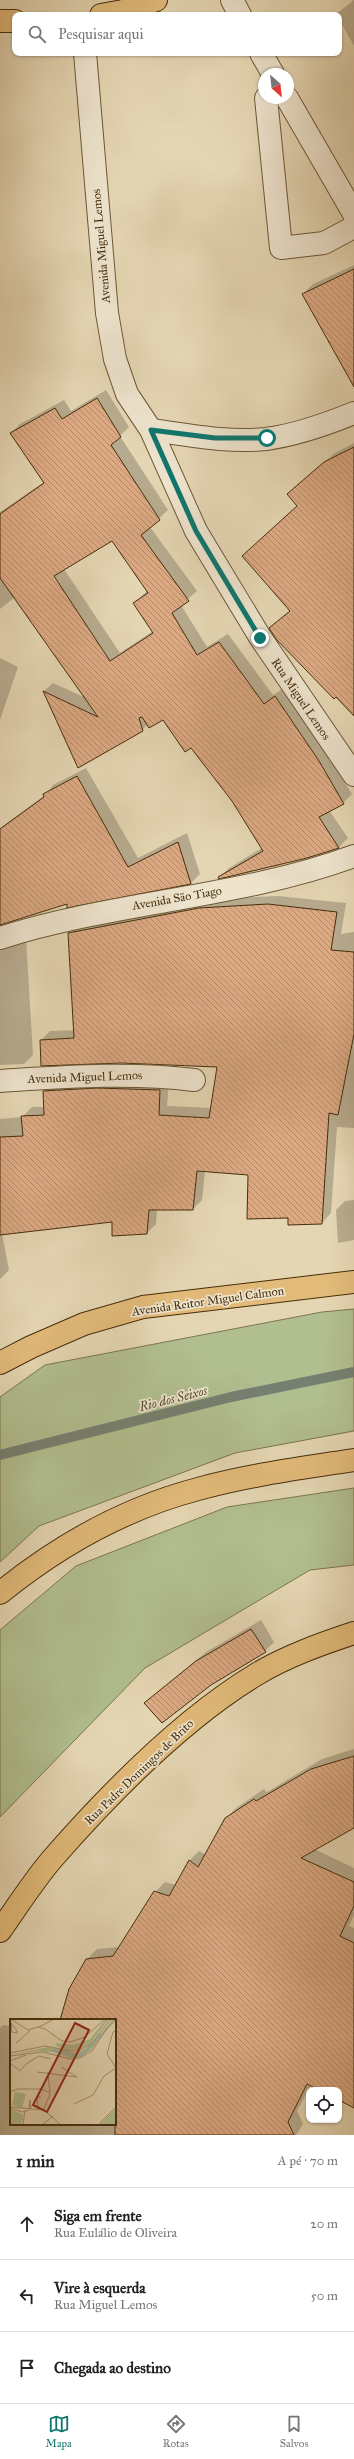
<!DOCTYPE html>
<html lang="pt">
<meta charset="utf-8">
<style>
body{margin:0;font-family:"IM FELL Great Primer",serif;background:#f6f6f6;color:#222}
.controls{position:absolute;right:12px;bottom:12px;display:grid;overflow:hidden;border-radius:8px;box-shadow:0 1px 3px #0004}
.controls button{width:36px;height:36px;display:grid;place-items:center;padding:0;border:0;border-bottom:1px solid #e0e0e0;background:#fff;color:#222;font:20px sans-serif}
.compass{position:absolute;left:258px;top:68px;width:36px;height:36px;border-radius:50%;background:#fff;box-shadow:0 1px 3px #0004;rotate:153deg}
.stop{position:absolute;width:12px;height:12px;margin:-9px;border:3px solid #0f766e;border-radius:50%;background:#fff}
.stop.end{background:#0f766e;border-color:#fff;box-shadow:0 1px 4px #0008}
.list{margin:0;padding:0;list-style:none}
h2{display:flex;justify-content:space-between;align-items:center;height:52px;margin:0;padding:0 16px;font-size:17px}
h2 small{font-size:13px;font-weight:400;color:#767676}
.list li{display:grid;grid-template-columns:26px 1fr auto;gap:12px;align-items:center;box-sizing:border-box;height:72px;padding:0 16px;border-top:1px solid #e0e0e0}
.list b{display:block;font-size:15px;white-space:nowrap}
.list p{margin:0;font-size:13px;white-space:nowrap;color:#767676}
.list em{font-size:13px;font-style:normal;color:#767676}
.icon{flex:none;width:22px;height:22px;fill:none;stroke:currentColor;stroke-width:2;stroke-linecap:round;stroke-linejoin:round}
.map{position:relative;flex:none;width:354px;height:2135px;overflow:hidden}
.search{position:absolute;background:#fff;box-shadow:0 1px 3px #0004;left:12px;right:12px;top:12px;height:44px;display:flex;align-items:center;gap:10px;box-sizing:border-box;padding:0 14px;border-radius:8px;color:#767676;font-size:15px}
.sheet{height:268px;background:#fff}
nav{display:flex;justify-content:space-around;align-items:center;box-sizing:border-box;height:56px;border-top:1px solid #e0e0e0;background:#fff;font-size:11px;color:#767676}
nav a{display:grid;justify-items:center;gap:2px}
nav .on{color:#0f766e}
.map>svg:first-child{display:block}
.grass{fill:#b1be8f;stroke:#7b764d}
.shadow{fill:#0003;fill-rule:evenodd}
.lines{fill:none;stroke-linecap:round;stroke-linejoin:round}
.stream{stroke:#768070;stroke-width:10}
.building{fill:url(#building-back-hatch);stroke:#452d0b;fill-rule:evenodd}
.minor-casing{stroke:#6d5735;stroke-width:24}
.major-casing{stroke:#452d0b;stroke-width:24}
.minor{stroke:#eee4ce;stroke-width:22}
.major{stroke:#e2bb7a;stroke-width:22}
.route{stroke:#0f766e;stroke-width:5}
.labels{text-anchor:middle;stroke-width:3.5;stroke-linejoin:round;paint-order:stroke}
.street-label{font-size:12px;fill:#452d0b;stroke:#eee4ce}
.water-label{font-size:13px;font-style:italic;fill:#55492d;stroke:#eee4ce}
.inset-river{fill:none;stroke:#97b7b4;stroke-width:2}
.inset-road{fill:none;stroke:#a59270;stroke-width:1}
.view{fill:#8f2418;fill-opacity:0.15;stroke:#8f2418;stroke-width:2}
.inset-edge{fill:none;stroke:#452d0b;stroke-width:2}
</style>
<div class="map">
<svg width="354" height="2135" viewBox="0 0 354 2135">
<defs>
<pattern id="building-back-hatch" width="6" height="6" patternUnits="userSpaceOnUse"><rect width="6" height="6" fill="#dca983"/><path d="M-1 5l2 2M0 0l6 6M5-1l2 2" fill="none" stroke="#b48a69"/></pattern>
</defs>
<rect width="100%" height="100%" fill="#e5d6b3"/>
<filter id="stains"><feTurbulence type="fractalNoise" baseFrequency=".005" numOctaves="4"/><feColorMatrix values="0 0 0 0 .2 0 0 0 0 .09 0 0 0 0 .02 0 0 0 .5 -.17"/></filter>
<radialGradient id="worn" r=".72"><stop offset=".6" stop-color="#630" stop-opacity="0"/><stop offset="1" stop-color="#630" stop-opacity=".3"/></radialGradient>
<path class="grass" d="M354,1309V1431L235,1453L39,1526L0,1562V1397L45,1365L322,1312Z
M354,1488V1565L310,1570L145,1668L0,1817V1630L76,1566L227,1507Z"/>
<path class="shadow" d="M354,0V46L339,19V15L336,14Z
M354,265V385L303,294L313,284Z
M106,390L129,427L120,436L168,510L150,527L197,591L181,605L207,647L228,634L273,695L284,688L352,794L343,803L329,810L348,838L339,847L307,857L220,877L229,868L262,848L233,801L191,747L164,718L148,724L142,730L79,766L44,691L53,683L86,698L15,597L0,609V512L44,482L11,433L20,424L64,400L71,411ZM112,540L147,591L134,603L153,631L120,653L64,569Z
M354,443V714L280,619L291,610L298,506L297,485L335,453Z
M0,658L18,667L0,720Z
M86,768L138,858L187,833L200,874L191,883L68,906V903L0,925V828L45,795L53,785Z
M278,896L346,903L341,934L354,932V1128L337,1127L331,1213L322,1223L289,1217L249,1174L205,1171L202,1200L193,1209H157L156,1224L147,1233L113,1221L2,1234L9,1270L0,1279V1119L22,1117L32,1107H44V1091L53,1082L169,1081L167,1106L212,1108L218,1066L41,1040L50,1031L75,1030L69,933L79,924L209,899Z
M0,937L26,938L33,1055L24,1064L0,1065Z
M354,1200V1240L338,1243L336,1210L345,1201Z
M261,1620L274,1642L265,1651L146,1703L206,1652Z
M354,1749V1827L314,1849L354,1868V1915L349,1926L354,1928V2106L339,2099V2090H322L311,2085L297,2111L303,2124L296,2135H0V2028L3,2025L11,2026V2124H115V2020H61L86,1960L97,1949L120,1947L155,1892L165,1882L176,1885L189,1861L199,1851L206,1855L226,1819L236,1808L264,1789L267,1792L322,1759Z"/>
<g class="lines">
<path class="stream" d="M0,1455L231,1397L354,1372"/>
</g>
<path class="building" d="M354,269V387L302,294Z
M97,398L121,437L111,445L160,520L141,535L189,601L172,613L197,655L219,642L264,704L275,696L319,761L344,804L319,817L339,848L307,858L219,879L218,877L263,851L232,801L191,748L185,752L163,720L149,728L142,717L139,718L143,731L78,768L43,691L98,717L0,578V514L44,483L10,433L55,408L62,419ZM112,541L148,593L133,603L153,633L110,661L54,576Z
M354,447V716L336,697L334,699L276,639L269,628L290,611L242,556L297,506L287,494L324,462Z
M77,776L128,867L178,842L191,884L67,908V904L0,925V829L44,797L43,794Z
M268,904L337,912L331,950L354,952V1034L338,1115L329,1113L322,1224L288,1225V1218L247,1219L248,1175L197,1171L193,1210H149L147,1234L112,1236V1222L0,1235V1137L23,1136L21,1116L44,1115L43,1091L97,1088L160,1090L159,1115L209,1118L217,1067L121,1063L41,1066L40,1040L74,1038L68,933L199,908Z
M251,1629L266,1652L211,1685L162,1723L144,1703L196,1661Z
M354,1756V1828L301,1858L354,1882V1906L340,1936L354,1943V2108L339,2100V2090H319L307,2084L288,2122L294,2135H115V2020H60L69,1989L86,1959L113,1956L154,1891L169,1896L189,1860L198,1867L225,1818L254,1799L256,1801L311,1769Z"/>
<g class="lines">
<g class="minor-casing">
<path id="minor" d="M232,0L240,15
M85,53L107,313L115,359L127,394L151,430L196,531L260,637L354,775
M261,53L273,74
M266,98L281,248L324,243L354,227
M287,98L354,214
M151,430C189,435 228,443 266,439C296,435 327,424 354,413
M0,938C116,901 240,898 354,856
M0,1081C65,1077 129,1072 194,1080"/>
</g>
<g class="major-casing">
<path id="major" d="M101,15L123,11L156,0
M0,21H15
M0,1363L31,1347L84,1324L143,1307L354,1282
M0,1593C58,1546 126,1508 198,1489C249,1475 302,1468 354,1460
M0,1931C17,1907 34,1880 53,1858C109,1794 184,1718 257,1674C287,1656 321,1644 354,1633"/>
</g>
<use href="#minor" class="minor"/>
<use href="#major" class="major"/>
</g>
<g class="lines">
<path class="route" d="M260,638L196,531L151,430L215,438H267"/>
</g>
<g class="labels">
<g class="street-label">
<text transform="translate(101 246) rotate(-95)" y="4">Avenida Miguel Lemos</text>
<text transform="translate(301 699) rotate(56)" y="4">Rua Miguel Lemos</text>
<text transform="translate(177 898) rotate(-10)" y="4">Avenida São Tiago</text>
<text transform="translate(85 1077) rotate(-2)" y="4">Avenida Miguel Lemos</text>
<text transform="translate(208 1301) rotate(-8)" y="4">Avenida Reitor Miguel Calmon</text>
<text transform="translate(139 1772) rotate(-44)" y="4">Rua Padre Domingos de Brito</text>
</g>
<g class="water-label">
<text transform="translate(173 1398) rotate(-14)" y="5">Rio dos Seixos</text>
</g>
</g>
<g transform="translate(10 2019)">
<rect width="106" height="106" fill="#e5d6b3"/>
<path d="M99,0L80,25L73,29L58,31L46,27L47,24L64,26L80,20L95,1ZM103,0H106L81,31L70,38L62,40L43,33L28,32L0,36L38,28L65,33L74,31L85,22Z" fill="#b1be8f"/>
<path d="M106,89V106H91L90,105Z" fill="#b1be8f"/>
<path d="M5,73L16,75L12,89L2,86ZM0,90L14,96L11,106H0Z" fill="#b1be8f"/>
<path class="inset-river" d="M42,31L65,37L72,36L91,15"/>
<path class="inset-road" d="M1,0L18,11L28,8L35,10L52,22L60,23L75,18L95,0M1,4L7,12V14L2,13ZM29,8L44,0M6,24L20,12M0,34L35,27L61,32L73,30L82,24L101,0M0,37L33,33L60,40L70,39L82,32L97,9L106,1M0,42L16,36M0,44L10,52L16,45L29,37L41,40M106,49L97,35L103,13L106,12M27,53L67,58L51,48M0,73L7,70H30L39,73M64,85L83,76L94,57L106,49M0,88L34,91L51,106M0,89L12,93L19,91M19,90L20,81L21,90M28,90L27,77L31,78M34,90L40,75L38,53M13,106L15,92M32,106L43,97M88,106L106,88"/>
<path class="view" d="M65,4L79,11L37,93L23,86Z"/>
<rect width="106" height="106" class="inset-edge"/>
</g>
<rect width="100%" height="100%" filter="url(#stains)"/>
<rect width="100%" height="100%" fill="url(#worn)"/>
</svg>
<div class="controls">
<button><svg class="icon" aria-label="locate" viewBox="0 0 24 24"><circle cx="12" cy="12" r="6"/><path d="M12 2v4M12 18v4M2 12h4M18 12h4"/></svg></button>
</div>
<svg class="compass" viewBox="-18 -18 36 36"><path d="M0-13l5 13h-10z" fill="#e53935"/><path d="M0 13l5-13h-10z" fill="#767676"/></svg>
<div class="stop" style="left:267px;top:438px"></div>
<div class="stop end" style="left:260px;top:638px"></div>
<div class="search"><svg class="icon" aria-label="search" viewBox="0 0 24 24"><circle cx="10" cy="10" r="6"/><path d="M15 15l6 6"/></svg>Pesquisar aqui</div>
</div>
<section class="sheet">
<h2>1 min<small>A pé · 70 m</small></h2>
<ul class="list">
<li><svg class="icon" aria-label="ahead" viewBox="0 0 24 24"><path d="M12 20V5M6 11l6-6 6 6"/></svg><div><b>Siga em frente</b><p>Rua Eulálio de Oliveira</p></div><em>20 m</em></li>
<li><svg class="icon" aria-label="left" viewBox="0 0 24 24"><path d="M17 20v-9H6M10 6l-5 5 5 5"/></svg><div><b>Vire à esquerda</b><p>Rua Miguel Lemos</p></div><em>50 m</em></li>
<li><svg class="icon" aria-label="arrive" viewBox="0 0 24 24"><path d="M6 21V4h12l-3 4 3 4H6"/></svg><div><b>Chegada ao destino</b></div></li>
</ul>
</section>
<nav>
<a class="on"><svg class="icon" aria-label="map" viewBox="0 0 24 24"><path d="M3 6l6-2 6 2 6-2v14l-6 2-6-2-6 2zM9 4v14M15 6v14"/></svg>Mapa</a>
<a><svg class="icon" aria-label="directions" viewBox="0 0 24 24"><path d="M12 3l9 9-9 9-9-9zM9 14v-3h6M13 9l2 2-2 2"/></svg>Rotas</a>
<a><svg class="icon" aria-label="saved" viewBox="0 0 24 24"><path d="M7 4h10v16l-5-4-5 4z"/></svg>Salvos</a>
</nav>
